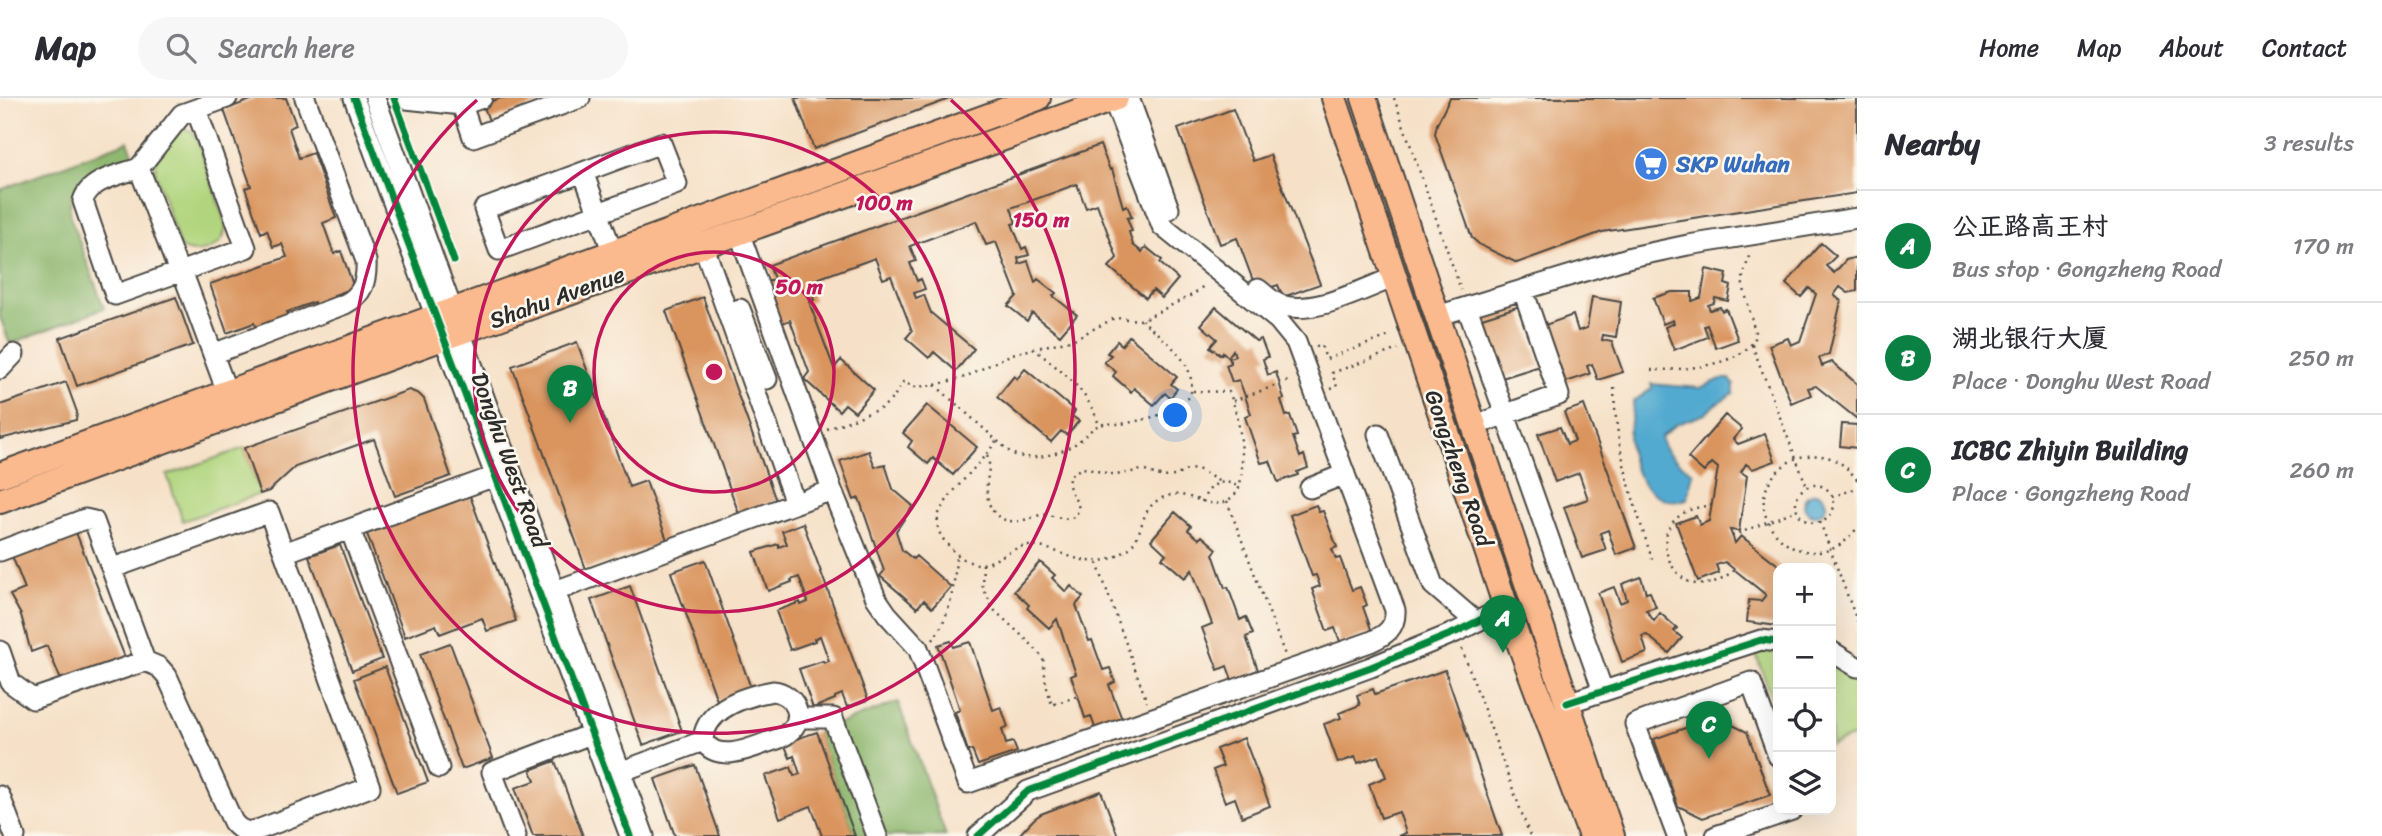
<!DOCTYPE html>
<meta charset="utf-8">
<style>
body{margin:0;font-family:Sriracha,"LXGW WenKai TC",sans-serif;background:#f7f7f7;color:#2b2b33}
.controls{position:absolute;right:21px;bottom:21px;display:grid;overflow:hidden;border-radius:14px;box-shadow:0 7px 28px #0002}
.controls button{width:63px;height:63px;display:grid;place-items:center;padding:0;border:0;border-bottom:2px solid #e1e1e2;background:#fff;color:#2b2b33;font:35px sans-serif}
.you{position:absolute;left:1176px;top:318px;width:24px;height:24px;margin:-18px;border:5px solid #fff;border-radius:50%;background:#1a73e8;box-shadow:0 0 0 10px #1a73e833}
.badge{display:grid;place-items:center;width:46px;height:46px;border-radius:50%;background:#0b8043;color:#fff;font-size:23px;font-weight:700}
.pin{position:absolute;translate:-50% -58px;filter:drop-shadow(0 2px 4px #0008)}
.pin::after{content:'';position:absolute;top:37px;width:24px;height:21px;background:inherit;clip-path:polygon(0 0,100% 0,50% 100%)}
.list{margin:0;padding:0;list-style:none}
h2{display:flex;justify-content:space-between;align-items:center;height:91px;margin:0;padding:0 28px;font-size:30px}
h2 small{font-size:23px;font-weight:400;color:#7c7c81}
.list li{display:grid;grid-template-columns:46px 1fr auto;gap:21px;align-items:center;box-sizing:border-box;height:112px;padding:0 28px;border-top:2px solid #e1e1e2}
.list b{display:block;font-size:26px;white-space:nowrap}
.list p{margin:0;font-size:23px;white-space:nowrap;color:#7c7c81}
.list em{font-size:23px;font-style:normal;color:#7c7c81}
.icon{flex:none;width:38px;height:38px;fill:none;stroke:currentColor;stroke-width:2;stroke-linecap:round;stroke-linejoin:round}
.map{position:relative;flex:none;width:1857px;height:738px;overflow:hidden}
header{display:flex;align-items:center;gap:42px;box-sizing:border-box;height:98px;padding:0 35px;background:#fff;border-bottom:2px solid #e1e1e2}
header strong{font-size:33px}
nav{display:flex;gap:38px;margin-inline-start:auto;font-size:24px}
.search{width:490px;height:63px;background:#f7f7f7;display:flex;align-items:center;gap:18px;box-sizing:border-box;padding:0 24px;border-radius:38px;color:#7c7c81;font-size:26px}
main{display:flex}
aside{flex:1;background:#fff}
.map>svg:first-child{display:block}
.green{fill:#b1d57e;stroke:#6e8054;stroke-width:2}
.forest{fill:#8cb66d;stroke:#5c704c;stroke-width:2}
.water{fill:#53aad0;stroke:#3f6a7e;stroke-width:2}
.building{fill:#da955f}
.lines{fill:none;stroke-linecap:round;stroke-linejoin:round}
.minor-casing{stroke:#494643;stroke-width:23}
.major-casing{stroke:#494643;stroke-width:28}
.path{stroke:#494643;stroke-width:2.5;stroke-dasharray:2 5;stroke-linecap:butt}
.minor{stroke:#fff;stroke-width:19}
.major{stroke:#fbba8d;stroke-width:24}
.cycleway-casing{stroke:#fbf7ec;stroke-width:11}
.cycleway{stroke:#00873e;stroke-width:7}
.ring{fill:none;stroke:#c2185b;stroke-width:3.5}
.labels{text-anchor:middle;stroke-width:5;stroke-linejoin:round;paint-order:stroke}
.shop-label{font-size:23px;font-weight:bold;fill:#366cbe;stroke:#fbf7ec;text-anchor:start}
.street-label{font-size:23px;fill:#2b2b2b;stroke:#fbf7ec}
.centre{fill:#c2185b;stroke:#fbf7ec;stroke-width:3.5}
.ring-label{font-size:21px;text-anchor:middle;font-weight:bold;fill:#c2185b;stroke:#fbf7ec;stroke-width:5;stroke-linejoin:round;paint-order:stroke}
</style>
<header>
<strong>Map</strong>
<div class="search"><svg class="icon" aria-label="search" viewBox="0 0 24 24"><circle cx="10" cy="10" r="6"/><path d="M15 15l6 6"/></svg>Search here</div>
<nav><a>Home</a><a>Map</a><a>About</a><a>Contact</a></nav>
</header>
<main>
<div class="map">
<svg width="1857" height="738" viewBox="0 0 1857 738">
<rect width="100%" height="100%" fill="#fbf7ec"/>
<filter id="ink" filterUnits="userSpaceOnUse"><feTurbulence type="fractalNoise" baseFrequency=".0143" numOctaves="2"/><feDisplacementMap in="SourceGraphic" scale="14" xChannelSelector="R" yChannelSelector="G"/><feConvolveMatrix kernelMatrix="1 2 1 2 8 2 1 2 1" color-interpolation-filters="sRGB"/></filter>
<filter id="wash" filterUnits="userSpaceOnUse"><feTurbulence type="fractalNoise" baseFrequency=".00686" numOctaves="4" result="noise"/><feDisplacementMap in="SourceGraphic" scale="28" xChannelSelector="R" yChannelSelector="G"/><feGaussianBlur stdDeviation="1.57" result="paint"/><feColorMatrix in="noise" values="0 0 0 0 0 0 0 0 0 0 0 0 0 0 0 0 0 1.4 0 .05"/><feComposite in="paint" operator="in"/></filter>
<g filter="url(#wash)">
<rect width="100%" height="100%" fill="#f6e1c8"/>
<path class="green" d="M182,30L191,33L197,40L226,128C225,134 224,141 219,145C209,153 190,158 180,149L155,73L157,60Z
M244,350L260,396L183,423L167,377Z
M1764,553L1778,555V618L1756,556Z
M1831,567L1857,584V637L1831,647Z"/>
<path class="forest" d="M128,43L134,58C102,72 63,77 71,121L104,210L10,246L0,219V92Z
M898,604L946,738H855L817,634Z"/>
<path class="water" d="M1721,281H1730L1734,287V295L1719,304L1705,316L1677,326L1661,339C1662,356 1681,365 1693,375L1687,401C1652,411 1630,374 1629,343C1628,330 1634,317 1633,304L1652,290L1651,286L1700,290Z
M1804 406a11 11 0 1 1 22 0a11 11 0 1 1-22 0Z"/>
<g id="blocks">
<path class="building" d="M256,0H286L296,27L289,30L299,60L313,55L336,120L323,125L334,156L341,153L354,190L334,197L336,201L316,208L314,204L287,214L289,218L256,230L254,225L227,235L210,186L287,159L282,146L273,149L267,132L261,135L245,90L251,88L224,12Z
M501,0H554L489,23L483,6Z
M795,0H952L814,51Z
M1450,0H1857V95L1602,134L1517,165L1480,147L1472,140L1435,36L1437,26Z
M1233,11L1253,63L1270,57L1320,186L1283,199L1278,187L1266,191L1252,180L1237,140L1220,146L1178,31Z
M1100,47L1110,72L1112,71L1123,109L1127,107L1132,119L1127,120L1132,133L1129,134L1133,147L1142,154L1146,149L1162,162L1160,165L1178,181L1162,200L1153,192L1146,200L1109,169L1117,160L1097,106L1086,110L1077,86L1011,110L1016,125L1012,126L1022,151L1026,149L1029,157L1018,160L1019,166L1028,163L1035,184L1038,181L1056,195L1053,198L1077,217L1060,237L1032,215L1027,223L1008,208L1017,198L996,144L986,147L976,123L910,148L916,163L910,165L917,183L921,181L925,191L914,195L916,200L924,197L931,215L974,251L956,273L934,254L929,260L906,240L912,233L891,178L883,181L875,160L808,184L814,202L809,204L834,270L841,262L874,292L855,314L845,306L839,313L804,281L809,274L790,222L780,226L765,185L774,181L769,167Z
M1821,145L1836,158L1826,168L1834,175L1846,162L1857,159V193L1848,195L1840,189L1834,197L1841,203L1829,256L1819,260L1822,268L1832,264L1857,286V321L1816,288L1808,290L1811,297L1791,305L1769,247L1788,240L1791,247L1800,243L1816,196L1809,190L1801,199L1786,186Z
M1706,171L1727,176L1725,186L1731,188L1728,203L1715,200L1714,205L1708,207L1710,212L1720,209L1722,213L1726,211L1738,242L1716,250L1707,227L1704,228L1708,239L1674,252L1665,229L1674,225L1673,222L1663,226L1653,200L1672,194H1692V203L1701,200Z
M176,199L193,247L77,288L60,240Z
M703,199L776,403L739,416L666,213Z
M1592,199L1621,204L1616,239L1603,237L1602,242L1612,244L1623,274L1598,282L1592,266L1587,268L1590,276L1566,284L1545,227L1573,217L1578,233L1587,230Z
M1520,208L1540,268L1502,280L1482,220Z
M1216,209L1256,243L1261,241L1268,259L1263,261L1268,277L1276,274L1284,301L1281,302L1286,318L1290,317L1297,338L1293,339L1300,359L1304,357L1308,370L1297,374L1298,377L1278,384L1270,363L1261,365L1245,319L1251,316L1245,298L1239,282L1232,284L1226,267L1231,265L1229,260L1235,258L1233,252L1228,259L1223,254L1221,257L1210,249L1217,241L1201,227Z
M1129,238L1177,279L1171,286L1177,291L1170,300L1165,295L1154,307L1134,290L1131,294L1113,278L1116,274L1104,264L1111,257L1107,255L1117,243L1122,247Z
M577,244L629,389L646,383L667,442L586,471L512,268Z
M1025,271L1075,313L1072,318L1079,323L1067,337L1061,333L1051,344L997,299L1014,278L1017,281Z
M66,284L77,314L76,322L0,341V307Z
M409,292L419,296L424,301L451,378L395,398L374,341L295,369L269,393L260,396L244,350Z
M927,307L977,349L953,377L933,360L928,366L908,349L912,343L903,335Z
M1584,307L1636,450L1616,457L1608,432L1600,435L1606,452L1582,460L1564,409L1588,401L1579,375L1555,384L1538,336L1560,329L1567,346L1575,343L1564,314Z
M1725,317L1742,331L1733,341L1738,346L1765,336L1775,363L1753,371L1746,366L1741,374L1747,378L1739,433L1730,432L1735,445L1741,438L1782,470H1778V528L1747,524L1749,502L1761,503L1766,497L1725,464L1716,467L1719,475L1698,483L1676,425L1696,418L1700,427L1709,423L1718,370L1712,365L1704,374L1688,360Z
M1842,326L1857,327V350L1840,348Z
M869,353L875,369L885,366L893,391L913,408L896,433L902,452L913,461L916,458L951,489L932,510L924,502L917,510L880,478L884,473L859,400L854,402L840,363Z
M470,398L516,523L487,533L482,520L440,536L436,527L405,539L367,436Z
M1316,407L1319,414L1323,413L1337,449L1332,451L1336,461L1340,460L1352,492L1360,489L1367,507L1363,509L1372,534L1341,546L1335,530L1327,533L1312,491L1320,488L1316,477L1312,478L1290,417Z
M1175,414L1191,428L1188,432L1199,441L1202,438L1217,451L1213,456L1225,490L1228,489L1240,522L1246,519L1253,536L1246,539L1258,572L1232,582L1227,568L1218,572L1202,530L1212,526L1192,472L1185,480L1162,460L1166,456L1151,442Z
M803,425L868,602L847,609L842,596L835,599V601L813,610L799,571L823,563L824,565L829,563L820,538L814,541L815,543L790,552L776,513L800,504L801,507L808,504L799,479L791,482L792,484L768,493L754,454L778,446L779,449L787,446L782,433Z
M75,432L126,562L63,587L47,548L31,554L21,517L10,497L25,491L11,455Z
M340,447L382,561L352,573L309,458Z
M705,462L752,593L718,605L671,474Z
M1040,464L1055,477L1052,480L1066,494L1071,488L1083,499L1076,507L1089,543L1092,542L1103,572L1110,570L1115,584L1109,587L1123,624L1096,633L1091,618L1085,620L1078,598L1071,578L1076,576L1057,521L1049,530L1027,510L1029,507L1014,493Z
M1641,479L1646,495L1650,494L1656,509L1646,512L1654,523L1660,515L1677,530L1674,533L1682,540L1669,555L1647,537L1642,538L1647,555L1622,564L1598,495L1614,489L1620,505L1627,502L1622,486Z
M630,488L682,633L643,647L591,502Z
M951,543L953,549L970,544L993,612L1001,609L1008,629L1002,631L1006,646L1013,644L1017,654L978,667L972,652L968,653L955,614L960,612L938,547Z
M450,545L493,660L462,671L420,556Z
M385,569L428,684L397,695L354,581Z
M1445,572L1502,738H1398L1406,735L1399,714L1381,720L1369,686L1386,679L1378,658L1358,665L1355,659L1338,665L1324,626L1341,620L1339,615L1360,607L1357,597L1373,591L1375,596Z
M1716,619L1747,634L1770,697L1703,720L1678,708L1654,641Z
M817,634L855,738H822L811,708L780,720L765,678L791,669L794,678L800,676L794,658L790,660L784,645Z
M1244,640L1270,708L1242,719L1235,700L1225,704L1213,672L1223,668L1216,651Z
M555,663L583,738H533L515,690L535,683L531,672Z
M695,667L720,738H675L655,681Z
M1101,693L1118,738H1018L1034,721L1041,716Z"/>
</g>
</g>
<g filter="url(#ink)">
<use href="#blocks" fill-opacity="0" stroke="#494643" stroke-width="2"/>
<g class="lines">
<g class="minor-casing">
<path id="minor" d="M354,0L630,738
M375,0L644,738
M397,0L462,7L482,0
M1129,0L1169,111
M462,7L473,39L580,0
M661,45L677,86L499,152L484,111Z
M139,70C120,77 89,81 83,103L115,197L246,150L196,11
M583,74L613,155
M739,134L832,392L876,500L887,516L918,550L968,685L1370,544C1386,537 1396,530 1395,512L1296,244L1278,222L1162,128L1113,1
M703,146L795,405
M182,173L227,294
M179,174L139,70L182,16L227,0
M1258,191C1265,196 1272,204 1281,207C1314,218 1362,191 1393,180
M1467,209L1603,593
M728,215L740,211L767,281
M1437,218L1631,159L1688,147L1857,120
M213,256L345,206C363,197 367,182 366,163L305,0
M0,271L14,256
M1473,328L1559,297L1523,192
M1378,336L1433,487L1476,524
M1310,390L1345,376
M350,431L439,670
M0,453L85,421L94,423L145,563L33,601L11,585L0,553
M284,455L495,378
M113,470L269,414L370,689L260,731C248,735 241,734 233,724L167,578L159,569L145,563
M555,493L832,392
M1831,553L1857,569
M773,593C794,595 808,620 788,635C783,640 775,642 768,644C749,651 718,665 703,643C705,610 746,598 773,593Z
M1567,605L1761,542L1778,544
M797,620H833L877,738
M620,674L703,643
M0,698L15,738
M516,738L492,674L591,636
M978,738L1028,693L1371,569L1456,534L1506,509
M1677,738L1635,626L1751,584L1778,658
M1716,738L1792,712"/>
</g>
<g class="major-casing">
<path id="major" d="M1334,0L1506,509L1591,738
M1364,0L1612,738
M0,377L1038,0
M0,403L412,251L1116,0"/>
</g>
<path class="path" d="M1394,0L1461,192
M1752,247L1807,389
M1316,249L1321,247L1326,261L1392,237
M1033,250C1062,274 1087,290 1099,327
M1651,272C1680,272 1744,269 1756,238L1742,183L1750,155
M935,287L1011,355C1030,365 1061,356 1078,344C1084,339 1092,330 1099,327C1105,325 1114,326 1120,326C1137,324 1188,313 1191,294C1196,262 1162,241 1142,222
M1614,290C1615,350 1634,405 1652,461
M1331,291L1337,289L1332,275L1398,251
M1233,303L1291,282
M827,331L882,310L893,300L903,284L915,289L935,287L965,279L1012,256L1074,241L1115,220L1142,222L1194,196L1206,186
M996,343C983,364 942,400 938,419C936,431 941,440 949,448C956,457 968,466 980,466C997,466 1011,447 1030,448C1062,449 1083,474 1117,458C1151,442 1132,413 1164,399C1192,388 1214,423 1238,393C1247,368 1240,318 1229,294L1191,293
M987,358C991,366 988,375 987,384C985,406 994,426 1019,423C1026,422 1033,419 1040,417C1053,415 1064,425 1076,418L1079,410C1073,393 1057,380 1083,370L1116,377L1142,372L1163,379L1175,378L1189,371L1200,372L1220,384
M1857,382C1845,365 1829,355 1807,358C1794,359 1784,366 1775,376C1734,425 1815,490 1857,430
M1796 406a19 19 0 1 1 38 0a19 19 0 1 1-38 0Z
M1832,399L1857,390
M1227,403L1285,557
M1202,404C1209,386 1223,378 1240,390
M1712,407C1701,409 1690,410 1681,417C1647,438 1675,492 1705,486C1716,485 1726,478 1735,472
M1820,424L1857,523
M1732,438L1797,412
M1097,465L1147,604
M983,466L982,487L993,511L1033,548L1043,560L1046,586L1052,607L1078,598
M933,542C951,516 955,487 956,456
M1462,551L1530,738"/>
<use href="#minor" class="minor"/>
<use href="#major" class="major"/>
<g class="cycleway-casing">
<path id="cycleway" d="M354,0L630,738
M394,0L454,163
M1567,605L1761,542L1778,544
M978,738L1028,693L1371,569L1456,534L1506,509"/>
</g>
<use href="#cycleway" class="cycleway"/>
</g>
</g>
<g class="ring">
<circle cx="714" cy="274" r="120"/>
<circle cx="714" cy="274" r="240"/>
<path d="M951 2A361 361 0 1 1 477 2"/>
</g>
<defs>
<g id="supermarket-disc" transform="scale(1.75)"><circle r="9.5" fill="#3f7fe0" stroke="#fbf7ec"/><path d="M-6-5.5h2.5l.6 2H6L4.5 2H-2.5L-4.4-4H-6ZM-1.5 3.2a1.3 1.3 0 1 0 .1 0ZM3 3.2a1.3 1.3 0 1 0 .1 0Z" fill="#fff"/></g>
</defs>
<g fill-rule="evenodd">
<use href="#supermarket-disc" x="1651" y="66"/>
</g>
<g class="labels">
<g class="shop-label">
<text x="1676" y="74">SKP Wuhan</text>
</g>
<g class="street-label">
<text transform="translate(557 199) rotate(-20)" y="8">Shahu Avenue</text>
<text transform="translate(510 362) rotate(70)" y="8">Donghu West Road</text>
<text transform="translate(1459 370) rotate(71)" y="8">Gongzheng Road</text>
</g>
</g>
<circle cx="714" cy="274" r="10" class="centre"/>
<g class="ring-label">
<text x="884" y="112">100 m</text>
<text x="1041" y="129">150 m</text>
<text x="799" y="196">50 m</text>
</g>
</svg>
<div class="controls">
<button>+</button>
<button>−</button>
<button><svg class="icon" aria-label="locate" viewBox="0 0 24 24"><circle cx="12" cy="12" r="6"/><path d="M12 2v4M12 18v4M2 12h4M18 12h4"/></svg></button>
<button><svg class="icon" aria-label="layers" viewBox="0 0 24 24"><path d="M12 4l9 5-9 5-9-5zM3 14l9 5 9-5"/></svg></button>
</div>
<div class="you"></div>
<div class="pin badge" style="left:1503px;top:555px">A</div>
<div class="pin badge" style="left:570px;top:325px">B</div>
<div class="pin badge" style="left:1709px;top:661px">C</div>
</div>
<aside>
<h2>Nearby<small>3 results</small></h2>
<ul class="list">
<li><span class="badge">A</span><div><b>公正路高王村</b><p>Bus stop · Gongzheng Road</p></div><em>170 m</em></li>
<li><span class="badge">B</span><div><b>湖北银行大厦</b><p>Place · Donghu West Road</p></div><em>250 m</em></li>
<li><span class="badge">C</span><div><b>ICBC Zhiyin Building</b><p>Place · Gongzheng Road</p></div><em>260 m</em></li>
</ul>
</aside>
</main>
